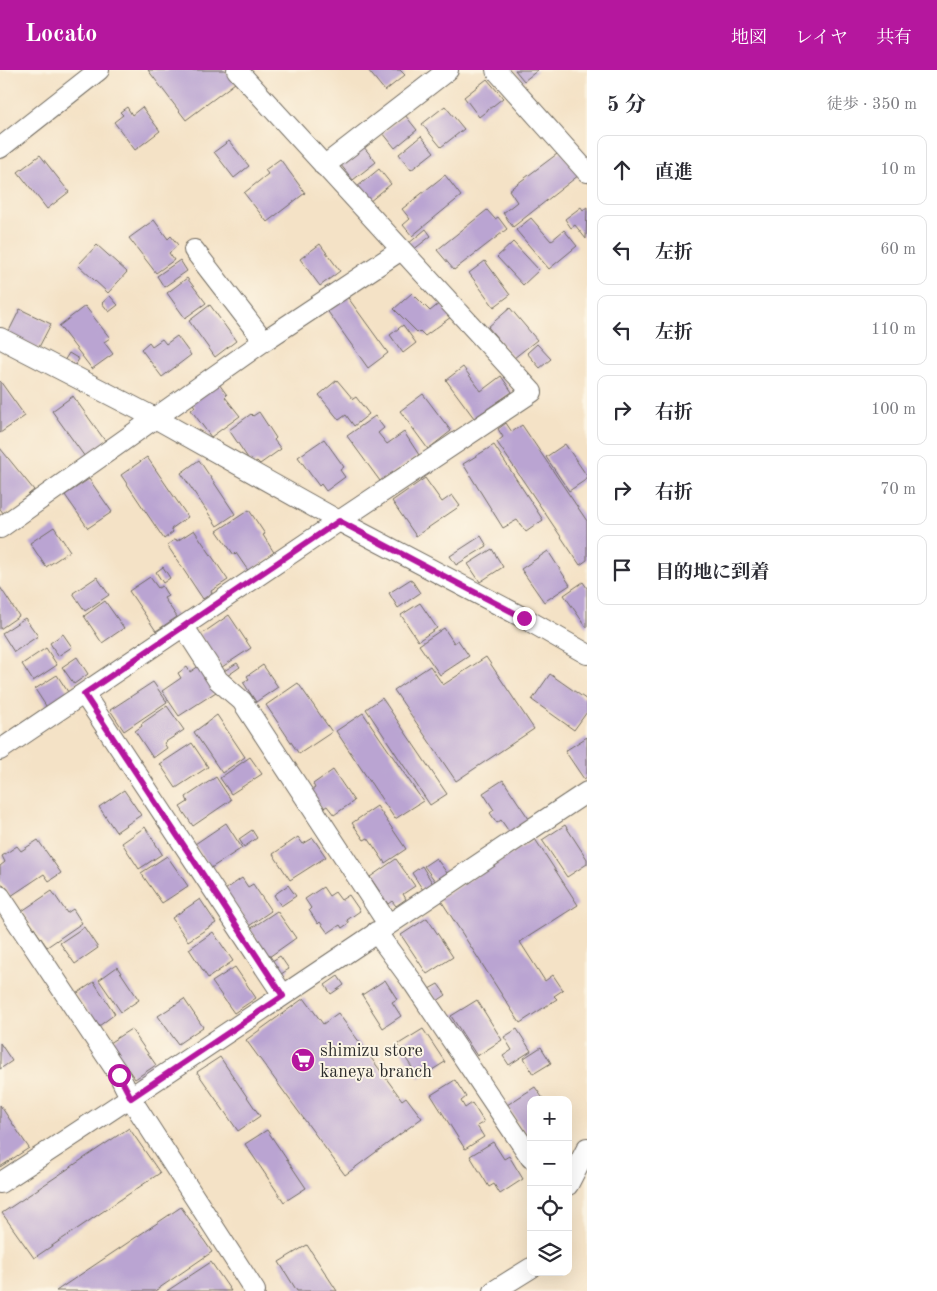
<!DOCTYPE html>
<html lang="ja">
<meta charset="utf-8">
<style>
body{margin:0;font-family:"Old Standard TT","Noto Serif JP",serif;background:#f7f7f7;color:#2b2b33}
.controls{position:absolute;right:15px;bottom:15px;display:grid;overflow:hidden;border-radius:10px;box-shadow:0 5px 20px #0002}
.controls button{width:45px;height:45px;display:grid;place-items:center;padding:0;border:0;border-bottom:1px solid #e1e1e2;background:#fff;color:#2b2b33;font:25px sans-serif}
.stop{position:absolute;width:15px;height:15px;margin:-11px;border:4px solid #b5179e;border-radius:50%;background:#fff}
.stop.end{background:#b5179e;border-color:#fff;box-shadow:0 1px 5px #0008}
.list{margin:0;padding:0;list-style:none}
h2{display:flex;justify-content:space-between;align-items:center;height:65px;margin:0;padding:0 20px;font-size:21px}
h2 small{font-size:16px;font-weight:400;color:#7c7c81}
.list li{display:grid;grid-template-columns:32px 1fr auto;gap:15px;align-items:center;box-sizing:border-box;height:70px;margin:0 10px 10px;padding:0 10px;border:1px solid #e1e1e2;border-radius:10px}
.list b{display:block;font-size:19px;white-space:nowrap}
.list em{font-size:16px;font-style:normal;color:#7c7c81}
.icon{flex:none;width:28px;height:28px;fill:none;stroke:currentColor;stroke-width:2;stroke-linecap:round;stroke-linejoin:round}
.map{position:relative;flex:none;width:587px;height:1221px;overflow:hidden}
header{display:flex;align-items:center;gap:30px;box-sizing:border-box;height:70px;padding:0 25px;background:#b5179e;color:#fff}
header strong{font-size:24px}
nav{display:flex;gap:28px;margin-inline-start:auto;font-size:18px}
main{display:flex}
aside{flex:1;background:#fff}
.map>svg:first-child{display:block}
.building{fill:#baa4d2}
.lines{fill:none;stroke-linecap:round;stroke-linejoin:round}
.minor-casing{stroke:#716b61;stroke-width:22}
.minor{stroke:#fff;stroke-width:20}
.route{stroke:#b5179e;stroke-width:6}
.labels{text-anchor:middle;stroke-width:4;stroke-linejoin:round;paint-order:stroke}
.poi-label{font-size:18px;fill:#2b2b2b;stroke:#fcf5e5;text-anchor:start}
</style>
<header>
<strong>Locato</strong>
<nav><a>地図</a><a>レイヤ</a><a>共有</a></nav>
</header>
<main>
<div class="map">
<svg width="587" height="1221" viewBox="0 0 587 1221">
<rect width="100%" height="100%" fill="#fcf5e5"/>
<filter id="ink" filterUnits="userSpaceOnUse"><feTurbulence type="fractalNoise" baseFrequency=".02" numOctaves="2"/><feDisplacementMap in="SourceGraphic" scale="10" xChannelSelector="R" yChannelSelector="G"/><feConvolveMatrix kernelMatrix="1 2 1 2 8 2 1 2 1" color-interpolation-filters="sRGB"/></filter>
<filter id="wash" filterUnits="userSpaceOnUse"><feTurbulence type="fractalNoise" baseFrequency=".0096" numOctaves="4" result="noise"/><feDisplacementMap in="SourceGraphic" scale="20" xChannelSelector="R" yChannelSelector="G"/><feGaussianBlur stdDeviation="1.12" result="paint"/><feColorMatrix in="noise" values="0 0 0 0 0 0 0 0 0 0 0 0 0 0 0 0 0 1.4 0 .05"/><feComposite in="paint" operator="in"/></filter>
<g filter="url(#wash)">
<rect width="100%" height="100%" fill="#f4e2c6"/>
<g id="blocks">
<path class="building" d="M148,0H225L235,13L186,50Z
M368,0H400L405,5L385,21Z
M515,0H538L524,11Z
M487,9L503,28L479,47L464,27Z
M445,36L464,59L441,77L422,54Z
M127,37L132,45L142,37L160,61L135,80L114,52L123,45L120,42Z
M405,45L417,60L395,78L383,63Z
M421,66L434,82L411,100L399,84Z
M229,71L249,96L234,108L214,82Z
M363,76L376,92L353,110L340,94Z
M561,81L579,105L513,157L503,143L517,132L509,120Z
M40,85L69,122L47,139L18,102Z
M280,89L305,123L267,152L244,123L268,104L265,100Z
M379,99L391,114L369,132L357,117Z
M445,105L461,126L412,166L403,155L410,149L402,139Z
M581,137L583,140L587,137L586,169L575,155L571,158L565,149Z
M487,140L495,149L498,147L507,159L454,200L437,180Z
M531,148L551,171L564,160L577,176L549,199L516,160Z
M154,150L168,169L171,166L178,175L169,183L174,190L156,203L129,168Z
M426,159L431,166L413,180L408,174Z
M513,172L539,200L523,215L497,187Z
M320,174L340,201L320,216L300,189Z
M97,175L127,202L108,223L78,195Z
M180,190L187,201L164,217L157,206Z
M485,191L510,225L494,237L469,203Z
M187,208L206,233L185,248L167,223Z
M412,223L430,241L440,233L451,247L425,266L420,261L418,263L394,239Z
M346,225L388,283L368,298L326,239Z
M110,226L118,235L109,242L102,233Z
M210,235L236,271L215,287L189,251Z
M85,236L110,268L104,272L113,284L92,299L59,256Z
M510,238L537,270L514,288L488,257Z
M20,239L51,254L38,279L8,263Z
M403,255L416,273L403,283L390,265Z
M177,266L191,285L162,307L141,279L149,272L152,276L162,269L166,274Z
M537,274L551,289L540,298L527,283Z
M69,283L79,289L74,297L64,291Z
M463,297L481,321L501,306L512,322L474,348L446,310Z
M337,310L353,329L356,327L369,344L354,356L346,345L339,350L319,325Z
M0,311L25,346L0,363Z
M219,314L227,325L225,327L240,346L211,367L191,340L195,337L192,332Z
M423,324L451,361L428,379L400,341Z
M73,326L106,372L85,387L52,341Z
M259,342L276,368L274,370L281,379L260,394L257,391L252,394L229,360L251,344L253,346Z
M375,346L384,358L378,363L387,374L404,362L419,385L380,411L347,366Z
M506,353L512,362L522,355L587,451V490L580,495L497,372L503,367L498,359Z
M324,369L344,397L340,400L345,407L326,421L321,414L319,416L298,387Z
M565,374L587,406V409L569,421L546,387Z
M494,375L543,450L526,462L517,450L503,458L463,394Z
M0,378L34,420L4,444L0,439Z
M147,387L188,447L171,459L173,462L164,469L121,405Z
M199,390L235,444L217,456L181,403Z
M425,408L442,432L452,425L460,436L416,466L392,431Z
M89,409L112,442L88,458L65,425Z
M249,440L265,464L263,465L275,484L249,502L236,483L234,485L217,461Z
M54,457L70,481L46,497L30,473Z
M194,460L228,510L211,521L212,523L203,529L167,475L176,469L177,471Z
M481,466L487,476L456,495L450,486Z
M492,479L503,497L480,512L468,494Z
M548,481L570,515L544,532L521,499Z
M163,497L170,508L163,513L156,502Z
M97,507L109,525L85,541L73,523Z
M150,507L158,518L162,516L168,526L164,528L177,547L156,561L129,521Z
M411,509L420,523L398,538L389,523Z
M583,512L587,518V558L564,525Z
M0,517L19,546L0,559Z
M105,531L124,558L102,573L84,546Z
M420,533L437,558L418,571L401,545Z
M229,545L251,578L222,597L200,565Z
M25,548L38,566L14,582L2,563Z
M444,558L454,573L458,570L469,586L440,605L419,575Z
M63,564L72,577L58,586L50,573Z
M46,578L57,595L33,611L22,594Z
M77,587L88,604L74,614L62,597Z
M486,587L534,659L456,711L394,620L430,596L443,615Z
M237,593L240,597L227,606L224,601Z
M263,595L278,617L256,632L243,612L249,609L247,606Z
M199,596L216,622L179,646L162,621L181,608L178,603L187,597L190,602Z
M550,604L587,630V642L574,660L532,630Z
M57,605L70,625L48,639L35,619Z
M153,612L167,632L124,661L110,640Z
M298,613L332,662L299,684L266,635Z
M382,628L447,724L430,735L366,639Z
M167,636L184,660L164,673L167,678L153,688L135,661L142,656L141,654Z
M363,643L423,731L395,749L336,661Z
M217,645L245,687L222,703L194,662Z
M587,667V707L584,709L565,681Z
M192,673L208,697L176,718L160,694Z
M250,687L262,704L231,724L220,708Z
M333,700L354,731L334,745L327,736L322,739L310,721L315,718L313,714Z
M216,707L231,730L193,756L180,737L188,732L186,727Z
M503,710L529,749L510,763L501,750L497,753L490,743L494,740L483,723Z
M124,720L141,745L116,762L99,737Z
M377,736L406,779L385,793L368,768L364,770L352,753Z
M226,753L242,778L211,798L195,774Z
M565,755L587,789V794L567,807L542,770Z
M145,757L162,784L139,799L122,773Z
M252,760L257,768L244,777L239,769Z
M298,767L303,774L313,768L326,787L290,810L273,784Z
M535,769L578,835L520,872L545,911L553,905L563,920L554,926L557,929L520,953L440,829Z
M38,770L61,803L49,811L44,804L11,826L0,811V796L5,792L2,786L17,776L21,781Z
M167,786L188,816L162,833L141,803Z
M436,788L447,803L435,811L424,796Z
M396,789L415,816L403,824L406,829L396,836L392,831L388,834L370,807Z
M422,796L433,814L423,820L412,803Z
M242,808L248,817L253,814L271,841L249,856L225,820Z
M288,815L296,826L281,836L274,825Z
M323,817L329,826L335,822L341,830L349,825L360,841L347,850L349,853L342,858L340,855L328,863L320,852L318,854L309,840L311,838L305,829Z
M52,821L67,843L73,839L82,853L47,877L22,841Z
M200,829L216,853L188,871L172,848Z
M277,841L296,868L269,887L250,859Z
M427,848L453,887L427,904L401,865Z
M84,857L98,878L75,894L60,873Z
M213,862L233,891L208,908L189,879Z
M280,886L289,899L281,904L272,891Z
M117,897L139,930L121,942L99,910Z
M235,897L256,928L234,943L212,912Z
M338,906L344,915L331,924L325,915Z
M385,910L397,929L392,932L401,946L383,958L362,925Z
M94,912L115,944L99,956L76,924Z
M438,914L446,925L437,931L429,919Z
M304,928L323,954L338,943L402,1030L406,1027L422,1048L345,1105L246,970Z
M184,929L203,957L178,974L158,946Z
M477,930L502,970L477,986L451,946Z
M131,959L156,995L135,1009L109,973Z
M423,959L445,992L419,1008L397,975Z
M517,959L531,981L509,995L503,986L512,980L504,967Z
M0,973L12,991L0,999Z
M541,977L551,993L533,1004L524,988Z
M220,987L260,1046L238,1061L197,1002Z
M455,1010L466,1027L461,1031L465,1038L472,1033L484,1052L477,1056L484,1067L465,1079L431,1025Z
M535,1017L544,1030H531V1067L529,1068L507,1035Z
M0,1035L29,1078L0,1097Z
M129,1058L160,1103L34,1188L2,1143Z
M267,1060L306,1118L284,1132L245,1074Z
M493,1072L504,1089L509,1086L523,1109L500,1124L494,1114L489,1117L470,1086Z
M181,1137L212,1182L155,1221H56Z
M307,1175L337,1221H297L279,1192Z
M211,1192L231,1221H167Z"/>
</g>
</g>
<g filter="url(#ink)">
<use href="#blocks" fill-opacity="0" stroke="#716b61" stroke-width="1"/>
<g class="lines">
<g class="minor-casing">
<path id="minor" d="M496,0L587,102
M0,78L99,0
M324,96L448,0
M194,180L264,271
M0,268L155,348L339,451L524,548L587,584
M0,458L264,271L401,180
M184,557L218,610L242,631L388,854
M84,624L283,925
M0,680L339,451L532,322L237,0
M0,826L119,1005L131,1029L255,1221
M376,862L414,914L531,1088
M0,1113C197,985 391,852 587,722
M568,1115L587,1078
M494,1221L531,1198"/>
</g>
<use href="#minor" class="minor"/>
</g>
</g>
<g class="lines" filter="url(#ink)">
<path class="route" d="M119,1005L131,1028L283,926L84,624L339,451L524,548"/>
</g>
<defs>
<g id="supermarket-disc" transform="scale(1.25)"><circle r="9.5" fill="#b5179e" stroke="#fcf5e5"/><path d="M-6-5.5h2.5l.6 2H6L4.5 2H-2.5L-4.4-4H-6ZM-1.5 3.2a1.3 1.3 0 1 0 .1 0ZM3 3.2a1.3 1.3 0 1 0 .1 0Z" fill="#fff"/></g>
</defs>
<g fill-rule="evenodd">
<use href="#supermarket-disc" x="303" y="990"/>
</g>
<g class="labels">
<g class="poi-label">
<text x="320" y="986">shimizu store<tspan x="320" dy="21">kaneya branch</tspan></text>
</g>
</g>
</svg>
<div class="controls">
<button>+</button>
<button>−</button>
<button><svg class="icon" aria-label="locate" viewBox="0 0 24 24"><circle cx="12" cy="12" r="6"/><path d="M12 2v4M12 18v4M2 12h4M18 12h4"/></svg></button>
<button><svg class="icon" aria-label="layers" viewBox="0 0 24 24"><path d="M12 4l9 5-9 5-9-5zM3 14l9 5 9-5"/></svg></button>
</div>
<div class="stop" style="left:119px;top:1005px"></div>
<div class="stop end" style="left:524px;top:548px"></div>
</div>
<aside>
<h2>5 分<small>徒歩 · 350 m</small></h2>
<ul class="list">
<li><svg class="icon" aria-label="ahead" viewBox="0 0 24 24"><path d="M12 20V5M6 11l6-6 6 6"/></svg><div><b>直進</b></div><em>10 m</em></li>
<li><svg class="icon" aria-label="left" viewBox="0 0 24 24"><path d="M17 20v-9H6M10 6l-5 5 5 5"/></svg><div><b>左折</b></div><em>60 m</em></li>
<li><svg class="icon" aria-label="left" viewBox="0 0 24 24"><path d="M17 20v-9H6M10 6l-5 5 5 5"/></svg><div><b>左折</b></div><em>110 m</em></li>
<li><svg class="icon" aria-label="right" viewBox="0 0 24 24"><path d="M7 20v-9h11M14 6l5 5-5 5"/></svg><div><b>右折</b></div><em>100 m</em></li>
<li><svg class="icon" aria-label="right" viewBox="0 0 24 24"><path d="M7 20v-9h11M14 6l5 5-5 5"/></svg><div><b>右折</b></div><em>70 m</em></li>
<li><svg class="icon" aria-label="arrive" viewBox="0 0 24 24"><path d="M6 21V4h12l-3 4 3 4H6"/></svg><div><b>目的地に到着</b></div></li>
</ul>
</aside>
</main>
